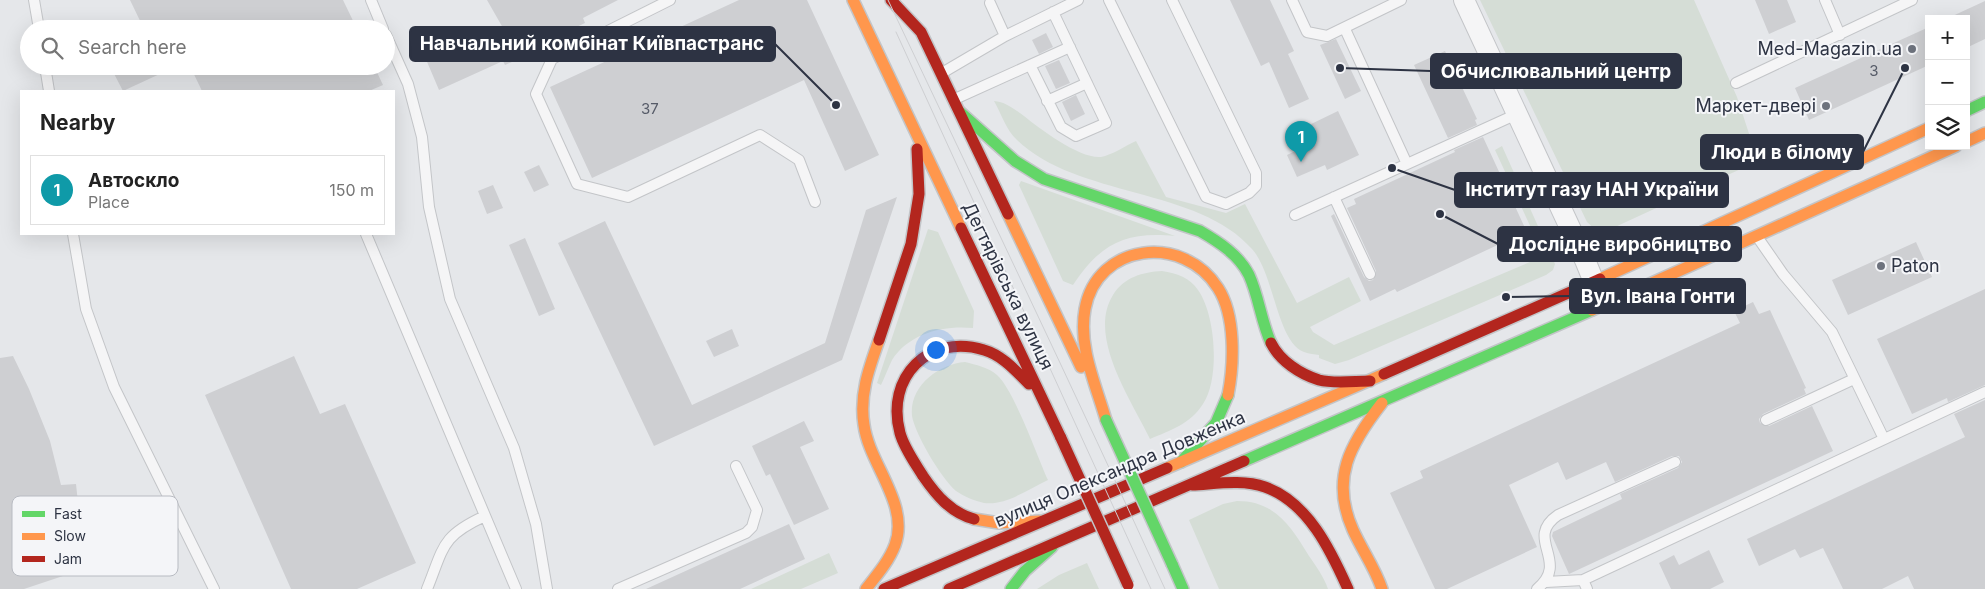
<!DOCTYPE html>
<meta charset="utf-8">
<style>
body{margin:0;font-family:Inter,sans-serif;background:#f6f6f6;color:#222}
.controls{position:absolute;right:15px;top:15px;display:grid;overflow:hidden;border-radius:0px;box-shadow:0 5px 20px #0002}
.controls button{width:45px;height:45px;display:grid;place-items:center;padding:0;border:0;border-bottom:1px solid #e0e0e0;background:#fff;color:#222;font:25px sans-serif}
.you{position:absolute;left:935px;top:349px;width:18px;height:18px;margin:-12px;border:4px solid #fff;border-radius:50%;background:#1a73e8;box-shadow:0 0 0 8px #1a73e833}
.badge{display:grid;place-items:center;width:32px;height:32px;border-radius:50%;background:#6d727d;color:#fff;font-size:16px;font-weight:700}
.pin{position:absolute;translate:-50% -41px;filter:drop-shadow(0 1px 2px #0008)}
.pin::after{content:'';position:absolute;top:26px;width:18px;height:15px;background:inherit;clip-path:polygon(0 0,100% 0,50% 100%)}
.list{margin:0;padding:0;list-style:none}
h2{display:flex;justify-content:space-between;align-items:center;height:65px;margin:0;padding:0 20px;font-size:21px}
h2 small{font-size:16px;font-weight:400;color:#767676}
.list li{display:grid;grid-template-columns:32px 1fr auto;gap:15px;align-items:center;box-sizing:border-box;height:70px;margin:0 10px 10px;padding:0 10px;border:1px solid #e0e0e0;border-radius:0px}
.list b{display:block;font-size:19px;white-space:nowrap}
.list p{margin:0;font-size:16px;white-space:nowrap;color:#767676}
.list em{font-size:16px;font-style:normal;color:#767676}
.icon{flex:none;width:28px;height:28px;fill:none;stroke:currentColor;stroke-width:2;stroke-linecap:round;stroke-linejoin:round}
.map{position:relative;flex:none;width:1985px;height:589px;overflow:hidden}
.search{position:absolute;background:#fff;box-shadow:0 5px 20px #0002;left:20px;top:20px;width:375px;height:55px;display:flex;align-items:center;gap:12px;box-sizing:border-box;padding:0 18px;border-radius:28px;color:#767676;font-size:19px}
.panel{position:absolute;background:#fff;box-shadow:0 5px 20px #0002;left:20px;top:90px;width:375px;height:145px;border-radius:0px}
.map>svg:first-child{display:block}
.green{fill:#d5ddd6}
.building{fill:#cecfd2}
.lines{fill:none;stroke-linecap:round;stroke-linejoin:round}
.lane-casing{stroke:#c3c5c8;stroke-width:12}
.street-casing{stroke:#c3c5c8;stroke-width:22}
.fast-casing{stroke:#c3c5c8;stroke-width:14}
.slow-casing{stroke:#c3c5c8;stroke-width:14}
.jam-casing{stroke:#c3c5c8;stroke-width:14}
.lane{stroke:#f5f5f6;stroke-width:10}
.street{stroke:#f5f5f6;stroke-width:20}
.fast{stroke:#63d668;stroke-width:11}
.slow{stroke:#ff974d;stroke-width:11}
.jam{stroke:#b3261e;stroke-width:11}
.tram{stroke:#cecfd2;stroke-width:1}
.fast-bridge-casing{stroke:#c3c5c8;stroke-width:14;stroke-linecap:butt}
.jam-bridge-casing{stroke:#c3c5c8;stroke-width:14;stroke-linecap:butt}
.fast-bridge{stroke:#63d668;stroke-width:11}
.jam-bridge{stroke:#b3261e;stroke-width:11}
.poi-dot{fill:#6d727d;stroke:#f4f5f8;stroke-width:2}
.labels{text-anchor:middle;stroke-width:4;stroke-linejoin:round;paint-order:stroke}
.number-label{font-size:15px;fill:#565b68}
.poi-label{font-size:18px;fill:#2d3343;stroke:#f4f5f8;text-anchor:end}
.street-label{font-size:18px;fill:#2d3343;stroke:#f4f5f8}
.key{fill:#f4f5f8;stroke:#b8bbc2;stroke-width:1}
.key-label{font-size:14px;fill:#2d3343}
.leader{fill:none;stroke:#2d3343;stroke-width:2}
.callout-dot{fill:#2d3343;stroke:#f4f5f8;stroke-width:2}
.callout{fill:#2d3343;stroke:#2d3343;stroke-width:2}
.callout-label{font-size:19px;text-anchor:middle;font-weight:bold;fill:#fff}
</style>
<div class="map">
<svg width="1985" height="589" viewBox="0 0 1985 589">
<rect width="100%" height="100%" fill="#e5e7ea"/>
<path class="green" d="M1480,0H1694L1737,97L1758,161L1600,234L1587,222Z
M994,101C1006,102 1014,109 1024,116C1040,129 1080,159 1101,157C1112,155 1125,146 1136,141L1166,197L1226,213L1245,204L1297,303L1349,277L1361,301L1310,327L1313,332L1334,345L1544,256L1495,150L1502,146L1555,264L1553,270L1546,275L1349,360L1335,364L1319,358V355C1315,354 1309,354 1304,352C1277,342 1274,273 1252,249C1198,187 1077,198 1017,140C1006,130 1001,113 994,101Z
M1021,181L1175,236C1125,231 1100,244 1073,285L1063,281L1019,185Z
M928,229L938,232L974,311L973,328C944,325 909,333 892,360C888,368 885,377 881,385L877,383Z
M1162,271C1177,273 1190,278 1198,290C1216,315 1220,379 1203,404C1190,424 1171,430 1150,439C1131,400 1087,336 1113,295C1124,277 1143,272 1162,271Z
M965,362C976,365 988,367 997,375C1014,390 1037,456 1048,480C1029,489 1005,506 984,503C975,501 963,496 956,491C941,478 915,434 912,416C909,386 939,364 965,362Z
M1237,501C1275,501 1291,526 1309,556C1316,566 1324,577 1328,589H1219L1189,520L1223,504Z
M829,553L838,573L801,589H751Z
M1087,563L1099,589H1037L1059,575Z"/>
<path class="building" d="M130,0H343L357,29H144Z
M487,0H618L583,18L585,23L547,41L549,45L505,65L503,61L439,90L425,57L474,35L480,48L507,35Z
M739,0H807L879,155L845,171L804,80L592,178L550,87Z
M1230,0H1270L1294,51L1288,54L1309,99L1289,108L1269,62L1261,66Z
M1755,0H1787L1796,22L1769,34Z
M1985,1V39L1966,48V19H1946Z
M1929,27V65L1809,120L1795,88Z
M1046,33L1053,47L1039,54L1032,40Z
M1336,39L1361,91L1345,99L1320,45Z
M1445,51L1477,119L1475,120L1477,125L1448,138L1414,65Z
M1059,60L1070,83L1056,89L1045,66Z
M110,66H177L123,91Z
M190,66H374L383,85L369,91H202Z
M1076,95L1085,114L1071,121L1062,102Z
M1338,111L1359,155L1327,170L1325,165L1297,177L1287,155L1314,142L1307,126Z
M1483,137L1525,228L1502,239L1504,242L1397,292L1395,289L1370,301L1331,216L1334,214L1364,277L1369,281L1373,280L1376,271L1347,208L1356,204L1354,199L1455,152L1454,150Z
M539,165L549,185L534,192L524,172Z
M493,185L503,208L487,214L478,191Z
M897,197L842,360L654,446L558,243L605,221L692,405L825,343L866,210Z
M525,238L555,309L539,316L509,245Z
M1916,242L1932,277L1848,315L1832,280Z
M1985,289V385L1948,402L1947,398L1912,414L1877,339Z
M1753,302L1759,314L1770,310L1806,388L1804,389L1806,394L1763,414L1759,419L1760,423L1769,426L1812,406L1833,451L1569,574L1552,536L1553,532L1622,499L1620,494L1678,468L1682,462L1679,456H1672L1615,482L1606,462L1566,480L1558,462L1509,485L1537,547L1447,589H1435L1390,493L1423,478L1420,471L1740,323L1734,311Z
M732,329L739,346L714,357L706,341Z
M13,356L29,389L50,441L61,485L76,484L79,512H83L86,537L71,539L72,573L24,589H0V358Z
M294,356L320,414L345,404L416,563L357,589H291L205,395Z
M1985,400V589H1914L1908,576L1882,589H1843L1823,548L1800,558L1795,549L1759,566L1747,539L1965,437L1954,414Z
M804,421L814,441L800,447L829,509L794,525L770,474L766,476L752,446Z
M789,524L805,559L740,589H646Z
M1709,550L1724,582L1710,589H1671L1659,563L1674,555L1679,565Z"/>
<g class="lines">
<g class="lane-casing">
<path id="lane" d="M34,0L39,29
M371,0L383,29
M670,0L552,59L536,94L577,184L628,197L760,135L799,160L815,202
M1109,0L1206,197L1226,204L1249,193L1256,186V173L1172,0
M1292,0L1307,32L1327,36L1401,0
M1825,0L1840,35
M990,3L1005,36
M1345,29L1407,164
M386,35L408,84L422,137L429,207L450,299L514,448L536,524L547,589
M1030,65L1061,127L1076,136L1106,123L1053,12
M45,66L49,91
M942,73L1005,36L1078,0
M1736,83L1912,0
M955,99L1070,47
M1047,101L1087,83
M1334,197L1370,274
M1295,215L1517,114
M73,234L86,309L114,387L214,589
M366,234L516,589
M1758,238L1783,274L1832,332L1884,439
M1766,420L1854,379
M1583,580L1985,392
M1546,582L1583,580L1587,589
M427,589C444,547 441,536 485,516
M618,589L746,533L752,527L757,510L736,466
M1537,589C1571,561 1523,539 1558,515L1675,462"/>
</g>
<g class="street-casing">
<path id="street" d="M1464,0L1585,260L1594,282L1595,294"/>
</g>
<g class="fast-casing">
<path id="fast" d="M1966,111L1985,102
M960,112L1015,161L1044,179L1200,231C1219,242 1239,255 1249,275C1259,297 1261,321 1271,343
M1244,461L1592,310
M1181,462L1216,423L1228,395
M1172,564L1183,589
M1011,589L1025,571L1052,547"/>
</g>
<g class="slow-casing">
<path id="slow" d="M853,0L961,228
M1966,142L1985,133
M1008,214L1081,367
M1600,279L1929,128
M1592,310L1956,146
M1382,403C1350,444 1330,479 1353,530C1362,550 1375,568 1382,589
M1106,420C1096,385 1078,347 1085,309C1097,243 1183,233 1218,288C1236,316 1234,364 1228,395
M1167,468L1384,374
M974,519L999,523L1039,521
M866,589C877,575 889,561 895,545C910,504 869,464 864,425C859,395 869,368 879,340"/>
</g>
<g class="jam-casing">
<path id="jam" d="M891,0L921,32L1008,214
M961,228L1061,438
M879,340L911,244L919,194L917,149
M1271,343C1280,361 1300,374 1319,380C1334,384 1355,381 1370,381
M1384,374L1600,279
M1192,485C1215,484 1242,479 1265,487C1308,502 1331,551 1348,589
M974,519C951,513 936,495 923,476C915,463 904,448 900,433C885,377 929,333 984,350C1002,355 1016,371 1029,384
M884,589L1167,468
M949,589L1244,461"/>
</g>
<use href="#lane" class="lane"/>
<use href="#street" class="street"/>
<use href="#fast" class="fast"/>
<use href="#slow" class="slow"/>
<use href="#jam" class="jam"/>
<path class="tram" d="M888,0C981,196 1075,392 1165,589
M896,32L1151,589"/>
<g class="fast-bridge-casing">
<path id="fast-bridge" d="M1106,420L1172,564"/>
</g>
<g class="jam-bridge-casing">
<path id="jam-bridge" d="M1061,438L1128,585"/>
</g>
<use href="#fast-bridge" class="fast-bridge"/>
<use href="#jam-bridge" class="jam-bridge"/>
</g>
<g class="poi-dot">
<circle cx="1912" cy="49" r="5"/>
<circle cx="1826" cy="106" r="5"/>
<circle cx="1881" cy="266" r="5"/>
</g>
<g class="labels">
<g class="number-label">
<text x="1874" y="76">3</text>
<text x="650" y="114">37</text>
</g>
<g class="poi-label">
<text x="1902" y="55">Med-Magazin.ua</text>
<text x="1816" y="112">Маркет-двері</text>
<text x="1891" y="272" text-anchor="start">Paton</text>
</g>
<g class="street-label">
<text transform="translate(1008 286) rotate(64)" y="6">Дегтярівська вулиця</text>
<text transform="translate(1120 469) rotate(-23)" y="6">вулиця Олександра Довженка</text>
</g>
</g>
<rect x="12" y="496" width="166" height="80" rx="8" class="key"/>
<rect x="22" y="511" width="23" height="6" fill="#63d668"/>
<rect x="22" y="533" width="23" height="7" fill="#ff974d"/>
<rect x="22" y="556" width="23" height="6" fill="#b3261e"/>
<g class="key-label">
<text x="54" y="519">Fast</text>
<text x="54" y="541">Slow</text>
<text x="54" y="564">Jam</text>
</g>
<path class="leader" d="M836 105L775 44M1340 68L1431 71M1905 68L1863 152M1392 168L1455 190M1440 214L1498 244M1506 297L1570 296"/>
<g class="callout-dot">
<circle cx="836" cy="105" r="5"/>
<circle cx="1340" cy="68" r="5"/>
<circle cx="1905" cy="68" r="5"/>
<circle cx="1392" cy="168" r="5"/>
<circle cx="1440" cy="214" r="5"/>
<circle cx="1506" cy="297" r="5"/>
</g>
<g class="callout">
<rect x="410" y="27" width="365" height="34" rx="5"/>
<rect x="1431" y="54" width="250" height="34" rx="5"/>
<rect x="1701" y="135" width="162" height="34" rx="5"/>
<rect x="1455" y="173" width="273" height="34" rx="5"/>
<rect x="1498" y="227" width="243" height="34" rx="5"/>
<rect x="1570" y="279" width="175" height="34" rx="5"/>
</g>
<g class="callout-label">
<text x="592" y="50">Навчальний комбінат Київпастранс</text>
<text x="1556" y="78">Обчислювальний центр</text>
<text x="1782" y="159">Люди в білому</text>
<text x="1592" y="196">Інститут газу НАН України</text>
<text x="1620" y="251">Дослідне виробництво</text>
<text x="1658" y="303">Вул. Івана Гонти</text>
</g>
</svg>
<div class="controls">
<button>+</button>
<button>−</button>
<button><svg class="icon" aria-label="layers" viewBox="0 0 24 24"><path d="M12 4l9 5-9 5-9-5zM3 14l9 5 9-5"/></svg></button>
</div>
<div class="you"></div>
<div class="pin badge" style="left:1301px;top:162px;background:#0f9aa8">1</div>
<div class="search"><svg class="icon" aria-label="search" viewBox="0 0 24 24"><circle cx="10" cy="10" r="6"/><path d="M15 15l6 6"/></svg>Search here</div>
<section class="panel">
<h2>Nearby<small></small></h2>
<ul class="list">
<li><span class="badge" style="background:#0f9aa8">1</span><div><b>Автоскло</b><p>Place</p></div><em>150 m</em></li>
</ul>
</section>
</div>
